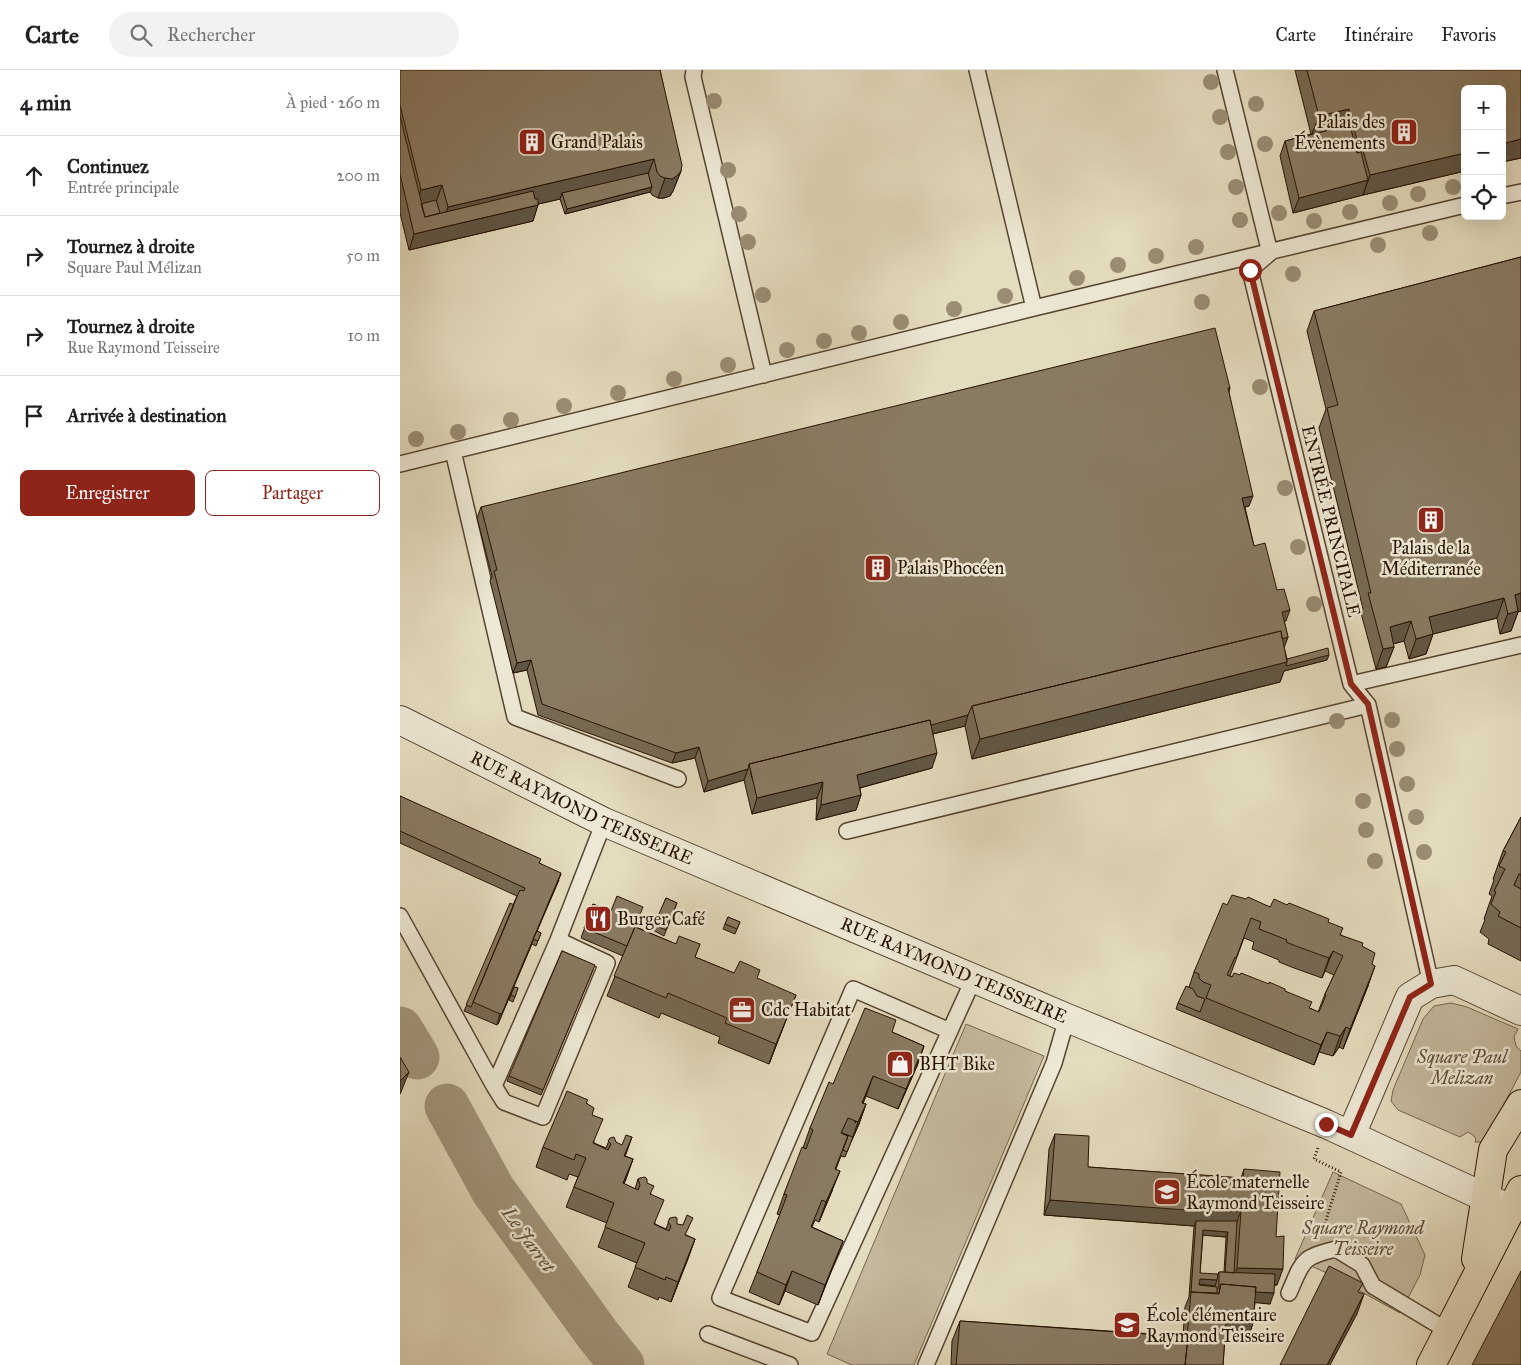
<!DOCTYPE html>
<html lang="fr">
<meta charset="utf-8">
<style>
body{margin:0;font-family:"IM FELL Great Primer",serif;background:#f2f2f2;color:#202124}
.controls{position:absolute;right:15px;top:15px;display:grid;overflow:hidden;border-radius:8px;box-shadow:0 5px 20px #0002}
.controls button{width:45px;height:45px;display:grid;place-items:center;padding:0;border:0;border-bottom:1px solid #e0e0e0;background:#fff;color:#202124;font:25px sans-serif}
.stop{position:absolute;width:15px;height:15px;margin:-11px;border:4px solid #8f2418;border-radius:50%;background:#fff}
.stop.end{background:#8f2418;border-color:#fff;box-shadow:0 1px 5px #0008}
.list{margin:0;padding:0;list-style:none}
h2{display:flex;justify-content:space-between;align-items:center;height:65px;margin:0;padding:0 20px;font-size:21px}
h2 small{font-size:16px;font-weight:400;color:#757577}
.list li{display:grid;grid-template-columns:32px 1fr auto;gap:15px;align-items:center;box-sizing:border-box;height:80px;padding:0 20px;border-top:1px solid #e0e0e0}
.list b{display:block;font-size:19px;white-space:nowrap}
.list p{margin:0;font-size:16px;white-space:nowrap;color:#757577}
.list em{font-size:16px;font-style:normal;color:#757577}
.actions{display:flex;gap:10px;padding:15px 20px}
.actions a{flex:1;padding:11px 0;border:1px solid #8f2418;border-radius:8px;text-align:center;font-size:18px;color:#8f2418}
.actions .main{background:#8f2418;color:#fff}
.icon{flex:none;width:28px;height:28px;fill:none;stroke:currentColor;stroke-width:2;stroke-linecap:round;stroke-linejoin:round}
.map{position:relative;flex:none;width:1121px;height:1295px;overflow:hidden}
header{display:flex;align-items:center;gap:30px;box-sizing:border-box;height:70px;padding:0 25px;background:#fff;border-bottom:1px solid #e0e0e0}
header strong{font-size:24px}
nav{display:flex;gap:28px;margin-inline-start:auto;font-size:18px}
.search{width:350px;height:45px;background:#f2f2f2;display:flex;align-items:center;gap:12px;box-sizing:border-box;padding:0 18px;border-radius:28px;color:#757577;font-size:19px}
main{display:flex}
aside{flex:1;background:#fff}
.map>svg:first-child{display:block}
.green{fill:#c4b99e;stroke:#75654f}
.lines{fill:none;stroke-linecap:round;stroke-linejoin:round}
.river{stroke:#a3977d;stroke-width:45}
.service-casing{stroke:#564430;stroke-width:18}
.minor-casing{stroke:#564430;stroke-width:30}
.tertiary-casing{stroke:#564430;stroke-width:30}
.primary-casing{stroke:#261100;stroke-width:30}
.path{stroke:#261100;stroke-width:3;stroke-dasharray:1 2.5;stroke-linecap:butt}
.service{stroke:#ede8d5;stroke-width:15}
.minor{stroke:#ede8d5;stroke-width:28}
.tertiary{stroke:#ede8d5;stroke-width:28}
.primary{stroke:#e4dcbe;stroke-width:28}
.tree{fill:#9a8d74}
.wall{fill:#766a55;stroke:#261100;fill-rule:evenodd}
.shaded-wall{fill:#605645;stroke:#261100}
.building{fill:#897b63;stroke:#261100;fill-rule:evenodd}
.route{stroke:#8f2418;stroke-width:6}
.labels{text-anchor:middle;stroke-width:5;stroke-linejoin:round;paint-order:stroke}
.poi-label{font-size:18px;fill:#261100;stroke:#ede8d5;text-anchor:start}
.street-label{font-size:18px;fill:#261100;stroke:#ede8d5}
.park-label{font-size:18px;font-style:italic;fill:#5d4c37;stroke:#ede8d5}
.water-label{font-size:19px;font-style:italic;fill:#5e4d38;stroke:#ede8d5}
</style>
<header>
<strong>Carte</strong>
<div class="search"><svg class="icon" aria-label="search" viewBox="0 0 24 24"><circle cx="10" cy="10" r="6"/><path d="M15 15l6 6"/></svg>Rechercher</div>
<nav><a>Carte</a><a>Itinéraire</a><a>Favoris</a></nav>
</header>
<main>
<aside>
<h2>4 min<small>À pied · 260 m</small></h2>
<ul class="list">
<li><svg class="icon" aria-label="ahead" viewBox="0 0 24 24"><path d="M12 20V5M6 11l6-6 6 6"/></svg><div><b>Continuez</b><p>Entrée principale</p></div><em>200 m</em></li>
<li><svg class="icon" aria-label="right" viewBox="0 0 24 24"><path d="M7 20v-9h11M14 6l5 5-5 5"/></svg><div><b>Tournez à droite</b><p>Square Paul Mélizan</p></div><em>50 m</em></li>
<li><svg class="icon" aria-label="right" viewBox="0 0 24 24"><path d="M7 20v-9h11M14 6l5 5-5 5"/></svg><div><b>Tournez à droite</b><p>Rue Raymond Teisseire</p></div><em>10 m</em></li>
<li><svg class="icon" aria-label="arrive" viewBox="0 0 24 24"><path d="M6 21V4h12l-3 4 3 4H6"/></svg><div><b>Arrivée à destination</b></div></li>
</ul>
<div class="actions"><a class="main">Enregistrer</a><a>Partager</a></div>
</aside>
<div class="map">
<svg width="1121" height="1295" viewBox="0 0 1121 1295">
<rect width="100%" height="100%" fill="#e4dcbe"/>
<filter id="stains"><feTurbulence type="fractalNoise" baseFrequency=".004" numOctaves="4"/><feColorMatrix values="0 0 0 0 .2 0 0 0 0 .09 0 0 0 0 .02 0 0 0 .5 -.17"/></filter>
<radialGradient id="worn" r=".72"><stop offset=".6" stop-color="#630" stop-opacity="0"/><stop offset="1" stop-color="#630" stop-opacity=".3"/></radialGradient>
<path class="green" d="M1051,933L1067,937L1118,959L1114,967L1116,976L1121,981V1002L1085,1070L1080,1072H1075L1076,1069L1073,1065L1068,1062L1060,1067L998,1040L991,1031L993,1020L1023,949L1034,936Z
M566,954L644,986L514,1295H452L427,1284Z
M933,1102L1001,1134L1025,1185L1020,1205L1000,1243L927,1203L895,1189Z"/>
<g class="lines">
<path class="river" d="M0,959L17,987
M47,1036L93,1120L198,1265L222,1295"/>
<g class="service-casing">
<path id="service" d="M294,0L293,7L364,305
M577,0L634,238
M825,0L870,183L850,200L951,614L968,635L1031,914
M1102,126L1121,122
M53,381L115,647L278,709
M0,394L634,238L1065,135
M951,614L1121,575
M447,761L968,635
M0,846L94,1016
M158,870L207,893L143,1047L104,1032L94,1016L158,870L204,752
M550,961L453,919L320,1228L412,1263L574,908
M889,1223C903,1191 901,1187 936,1179L962,1195L973,1216L1048,1261
M308,1264L390,1295
M526,1295L654,993L667,948"/>
</g>
<g class="minor-casing">
<path id="minor" d="M951,1065L1010,927L1031,914L1054,910L1121,941"/>
</g>
<g class="tertiary-casing">
<g id="tertiary">
<path id="s1" d="M0,650L204,752L667,948L926,1054L1106,1137"/>
</g>
</g>
<g class="primary-casing">
<path id="primary" d="M1076,1189L1093,1080L1121,1034
M1031,1295L1121,1120"/>
</g>
<path class="path" d="M918,1078L914,1089L941,1102L922,1163"/>
<use href="#service" class="service"/>
<use href="#minor" class="minor"/>
<use href="#tertiary" class="tertiary"/>
<use href="#primary" class="primary"/>
</g>
<g class="tree">
<circle cx="811" cy="12" r="8"/>
<circle cx="314" cy="31" r="8"/>
<circle cx="856" cy="34" r="8"/>
<circle cx="820" cy="47" r="8"/>
<circle cx="865" cy="74" r="8"/>
<circle cx="828" cy="82" r="8"/>
<circle cx="328" cy="100" r="8"/>
<circle cx="836" cy="117" r="8"/>
<circle cx="1053" cy="117" r="8"/>
<circle cx="1018" cy="124" r="8"/>
<circle cx="990" cy="133" r="8"/>
<circle cx="950" cy="142" r="8"/>
<circle cx="879" cy="143" r="8"/>
<circle cx="339" cy="144" r="8"/>
<circle cx="840" cy="150" r="8"/>
<circle cx="914" cy="151" r="8"/>
<circle cx="1030" cy="163" r="8"/>
<circle cx="348" cy="172" r="8"/>
<circle cx="978" cy="175" r="8"/>
<circle cx="796" cy="177" r="8"/>
<circle cx="756" cy="186" r="8"/>
<circle cx="718" cy="195" r="8"/>
<circle cx="893" cy="204" r="8"/>
<circle cx="677" cy="208" r="8"/>
<circle cx="363" cy="225" r="8"/>
<circle cx="605" cy="226" r="8"/>
<circle cx="802" cy="232" r="8"/>
<circle cx="554" cy="239" r="8"/>
<circle cx="501" cy="252" r="8"/>
<circle cx="459" cy="263" r="8"/>
<circle cx="424" cy="271" r="8"/>
<circle cx="387" cy="280" r="8"/>
<circle cx="328" cy="295" r="8"/>
<circle cx="274" cy="309" r="8"/>
<circle cx="860" cy="317" r="8"/>
<circle cx="218" cy="323" r="8"/>
<circle cx="164" cy="336" r="8"/>
<circle cx="111" cy="350" r="8"/>
<circle cx="58" cy="362" r="8"/>
<circle cx="16" cy="369" r="8"/>
<circle cx="885" cy="418" r="8"/>
<circle cx="898" cy="477" r="8"/>
<circle cx="914" cy="534" r="8"/>
<circle cx="992" cy="650" r="8"/>
<circle cx="937" cy="651" r="8"/>
<circle cx="997" cy="679" r="8"/>
<circle cx="1007" cy="714" r="8"/>
<circle cx="963" cy="731" r="8"/>
<circle cx="1016" cy="747" r="8"/>
<circle cx="966" cy="760" r="8"/>
<circle cx="1024" cy="782" r="8"/>
<circle cx="975" cy="791" r="8"/>
</g>
<path class="wall" d="M0,0H260L281,101L273,121L270,126L264,128H258L252,125L250,122L165,144L160,129L138,134L133,151L9,180L0,143Z
M895,0H1121V88L1102,92V19L1065,101L963,125L893,143L880,86L885,71L911,64Z
M1121,187V541L1118,542L1111,561L1100,564L1097,548L1033,564L1026,584L1009,589L1004,571L993,574L994,577L986,597L976,599L961,543L963,539L919,358L926,339L907,261L914,241Z
M830,318L829,322L849,436L845,437L854,476L877,520L886,551H884L888,567L884,577L887,589L927,590L884,601L880,612L572,689L565,656L533,664L532,698L460,718L461,725L456,740L416,750L417,728L352,744L344,710L304,722L295,688L272,693L138,645L127,600L113,603L90,511L92,506L77,448L81,437Z
M0,726L140,793L159,810L137,861L141,863L136,876L132,874L98,954L97,955L64,941L117,826L0,773Z
M1121,747V891L1088,874L1089,869L1080,862L1085,850L1084,849L1092,826L1089,824L1094,810L1093,809L1103,781Z
M266,828L277,833L264,866L253,860Z
M193,834L236,857L276,874H300L295,887L334,903L357,908L388,945L369,994L318,973L320,967L261,943L259,948L207,926L223,886L181,868Z
M827,835L870,837L887,835L928,852L941,865L962,876L972,894L968,916L943,979L939,977L933,986L919,982L914,995L776,939L778,933L789,917L794,902ZM844,868L854,872L852,879L879,890V892L894,898L922,908L925,901L934,905L925,924L918,942L910,938L885,921L830,906Z
M328,847L340,852L335,864L323,859Z
M193,900L141,1025L107,1011L109,1006Z
M114,917L118,918L113,932L109,930Z
M492,962L524,976L517,996L498,1039L466,1026L463,1033L466,1034L459,1054L451,1072L445,1087L441,1086L436,1099L432,1121L419,1152L415,1150L412,1157L443,1171L418,1235L385,1221L379,1235L349,1222L380,1145L377,1144L384,1124L403,1078L410,1058L433,1014Z
M187,1033L192,1045L194,1073L206,1078L210,1068L216,1072L225,1086L233,1089L224,1114L235,1119L238,1109L247,1113L251,1124L255,1154L266,1159L270,1148L277,1154L286,1165L295,1169L271,1232L259,1227L258,1230L228,1217L237,1193L198,1177L207,1153L166,1137L178,1107L169,1104L167,1110L136,1097L143,1077Z
M655,1064L688,1097L841,1108L844,1099L876,1167L877,1215H874L870,1234L855,1232L853,1253L848,1268L825,1267L823,1295H551L552,1271L560,1251L783,1266L785,1237L789,1227L794,1156L644,1145L649,1079ZM803,1165L826,1167L824,1202H819L817,1207L800,1203ZM799,1214L815,1215V1216L799,1215Z"/>
<path class="shaded-wall" d="M949,39L942,59L911,66L919,46Z
M1121,69V88L1102,92V74Z
M962,77L955,97L952,98L959,78Z
M1065,83V101L963,125L970,105Z
M254,89L246,109L162,123L160,129L41,157L48,137Z
M281,101L273,121L270,126L264,128H258L265,108Z
M968,110L963,125L893,143L899,128Z
M42,115L35,135H16L21,120Z
M252,117L250,122L165,144L167,139Z
M138,135L133,151L9,180L14,164Z
M853,426L849,436L838,439L842,428Z
M1121,523V541L1118,542L1111,561L1100,564L1115,525Z
M1104,528L1097,548L1021,567L1029,547Z
M890,540L886,551L878,553L882,542Z
M1011,551L1004,571L982,577L990,557Z
M1033,564L1026,584L1009,589L1016,569Z
M888,567L884,578L576,653Z
M994,577L986,597L976,599L983,579Z
M929,585L927,590L884,601L880,612L572,689L580,669L887,592Z
M131,590L127,600L113,603L117,593Z
M568,645L565,656L352,708L350,699Z
M299,677L295,688L272,693L276,683Z
M537,683L532,698L452,720L457,705Z
M348,699L344,710L304,722L308,711Z
M423,712L417,728L352,744L357,728Z
M461,725L456,740L416,750L421,735Z
M161,804L98,954L97,955L100,944Z
M933,881L925,901L922,908L929,888Z
M975,896L968,916L943,979L950,959Z
M396,925L388,945L369,994L376,974Z
M946,957L939,977L933,986L940,966Z
M927,962L919,982L914,995L921,975Z
M524,976L517,996L498,1039L506,1019Z
M9,1002L1,1022L0,1024V1011Z
M473,1006L466,1026L455,1053L462,1033Z
M466,1034L459,1054L451,1072L458,1052Z
M232,1067L225,1087L224,1086Z
M233,1089L226,1109L218,1128L223,1113Z
M440,1101L432,1121L419,1152L426,1132Z
M650,1130L841,1141L835,1157L796,1151L794,1156L644,1145Z
M803,1160L828,1162L826,1167L801,1165Z
M295,1169L288,1189L271,1232L278,1212Z
M443,1171L435,1191L418,1235L425,1215Z
M837,1198L883,1199L877,1215L823,1214L834,1208Z
M392,1201L385,1221L379,1235L386,1215Z
M800,1209L817,1210L815,1216L798,1214Z
M820,1219L874,1223L870,1234L817,1229Z
M964,1224L957,1244L930,1295H927Z
M826,1251L853,1253L848,1268L821,1267Z"/>
<path class="building" d="M0,0H260L282,95L281,101L277,106L272,109L265,108L260,106L257,102L254,89L48,137L42,115L21,120L0,35Z
M907,0H1121V69L1102,74V19H1065V83L970,105L962,77L959,78L949,39L919,46Z
M0,46L25,147L133,121L135,129H138V135L14,164L0,104Z
M950,55L957,83L961,82L968,110L899,128L885,71Z
M248,103L252,117L167,139L162,123Z
M36,130L40,143L25,147L21,134Z
M1121,187V523L1115,525L1118,541L1108,544L1104,528L1029,547L1033,564L1016,569L1011,551L990,557L994,577L983,579L968,523H971L927,338L938,335L914,241Z
M815,258L830,318H828L853,426L842,428L854,476L865,473L877,520L884,519L890,540L882,542L888,567L882,569L881,561L572,636L568,645L531,655L530,650L349,694L348,699L308,711L299,677L276,683L142,634L131,590L117,593L94,501L97,500L81,437Z
M881,561L887,592L580,669L572,636Z
M928,578L929,585L886,596L887,592V589Z
M530,650L537,683L457,705L461,725L421,735L423,712L357,728L349,694Z
M0,726L141,789L139,793L161,803L102,943L100,944L73,932L116,829L120,820L124,821L125,818L0,761Z
M1121,747V805L1119,804L1114,815L1121,819V858L1098,846L1100,842L1091,834L1096,822L1094,821L1105,799L1099,796L1106,782L1103,781Z
M832,825L846,829L848,827L870,837L874,829L887,835L889,833L929,849L928,852L943,858L940,865L963,873L962,876L975,883L972,894L975,896L950,959L946,957L940,966L927,962L921,975L806,928L811,915L803,912L799,908V904L794,902L823,833L827,835ZM851,848L861,852L859,859L887,870L886,872L901,878L929,888L933,881L943,886L925,924L926,925L919,942L909,938L912,932L885,921V919L869,912V914L841,903L840,905L834,903L832,907L827,905L835,887L836,888Z
M217,826L243,837L227,876L184,858L193,834L211,841Z
M266,828L277,833L266,860L254,855Z
M110,833L114,835L71,937L66,935Z
M328,847L340,852L337,859L325,854Z
M235,857L276,874L279,866L300,874L295,887L334,903L340,891L360,900L357,908L396,925L376,974L325,953L327,948L268,923L266,928L214,906Z
M137,861L141,863L138,871L133,869Z
M162,881L195,895L143,1020L109,1006Z
M786,916L793,919L797,926L805,929L800,942L778,933Z
M114,917L118,918L115,927L111,925Z
M465,938L496,950L492,962L524,976L506,1019L473,1006L462,1033L466,1034L458,1052L448,1048L441,1063L448,1066L435,1099L440,1101L426,1132L422,1130L411,1157L443,1171L425,1215L392,1201L386,1215L357,1202L383,1136L387,1125L384,1124L402,1077L406,1079L413,1060L410,1058L429,1012L433,1014Z
M0,987L9,1002L0,1011Z
M167,1021L188,1030L186,1033L194,1038L192,1045L203,1049L193,1073L208,1080L211,1074L208,1071L210,1068L214,1067L216,1072L222,1075L226,1065L232,1067L224,1086L233,1089L223,1113L238,1120L240,1115L238,1109L240,1108L245,1107L247,1109V1113L254,1116L250,1124L264,1130L254,1154L269,1161L271,1156L268,1152L270,1148L275,1147L277,1148V1154L283,1155L287,1145L293,1148L285,1165L295,1169L278,1212L266,1207L265,1210L235,1197L245,1173L205,1157L214,1133L174,1117L186,1088L176,1084L174,1090L143,1077Z
M442,1063L453,1067L447,1082L443,1080L448,1066Z
M655,1064L689,1066L688,1097L843,1108L844,1099L880,1102L876,1167L884,1166L883,1199L837,1198L841,1141H800L650,1130Z
M796,1151H837L834,1203L825,1202L828,1162L803,1160L800,1203L818,1204L817,1210L800,1209L799,1215L817,1217V1223L791,1222Z
M929,1196L963,1213L958,1222L964,1224L927,1295H880Z
M1121,1201V1295H1072Z
M819,1202L875,1204L874,1223L855,1222L856,1217L821,1214L819,1219Z
M821,1214L856,1217L853,1253L826,1251L823,1295H785L788,1267H787L791,1222L819,1224Z
M560,1251L788,1267L785,1295H556Z"/>
<g class="lines">
<path class="route" d="M850,200L951,614L968,634L1031,914L1010,927L951,1065L926,1054"/>
</g>
<defs>
<g id="building-square" transform="scale(1.4375)"><rect x="-9" y="-9" width="18" height="18" rx="4" fill="#8f2418" stroke="#ede8d5"/><path d="M-4-6H4V6H1V3H-1V6H-4ZM-2.5-4.3h1.7v1.8h-1.7ZM.8-4.3h1.7v1.8H.8ZM-2.5-1h1.7V.8h-1.7ZM.8-1h1.7V.8H.8Z" fill="#fff"/></g>
<g id="restaurant-square" transform="scale(1.4375)"><rect x="-9" y="-9" width="18" height="18" rx="4" fill="#8f2418" stroke="#ede8d5"/><path d="M-5-6h1v4h1v-4h1v4h1v-4h1v5L-1.5 .5V6h-2V.5L-5-1ZM5-6V6H3V1.5H1.5Q1.5-4 5-6Z" fill="#fff"/></g>
<g id="office-square" transform="scale(1.4375)"><rect x="-9" y="-9" width="18" height="18" rx="4" fill="#8f2418" stroke="#ede8d5"/><path d="M-6-3h4V-5.5h4V-3h4V5H-6ZM-1-4.5V-3h2v-1.5ZM-6 0V1H6V0Z" fill="#fff"/></g>
<g id="shop-square" transform="scale(1.4375)"><rect x="-9" y="-9" width="18" height="18" rx="4" fill="#8f2418" stroke="#ede8d5"/><path d="M-5-2.5h2.3a2.7 3.5 0 0 1 5.4 0H5L5.5 6h-11ZM-1.5-2.5h3a1.5 2.3 0 0 0-3 0Z" fill="#fff"/></g>
<g id="school-square" transform="scale(1.4375)"><rect x="-9" y="-9" width="18" height="18" rx="4" fill="#8f2418" stroke="#ede8d5"/><path d="M0-5L7-2L0 1L-7-2ZM-4 1L0 2.5L4 1V4Q0 6-4 4Z" fill="#fff"/></g>
</defs>
<g fill-rule="evenodd">
<use href="#building-square" x="1004" y="62"/>
<use href="#building-square" x="132" y="72"/>
<use href="#building-square" x="1031" y="450"/>
<use href="#building-square" x="478" y="498"/>
<use href="#restaurant-square" x="198" y="849"/>
<use href="#office-square" x="342" y="940"/>
<use href="#shop-square" x="500" y="994"/>
<use href="#school-square" x="767" y="1122"/>
<use href="#school-square" x="727" y="1255"/>
</g>
<g class="labels">
<g class="poi-label">
<text x="985" y="58" text-anchor="end">Palais des<tspan x="985" dy="21">Évènements</tspan></text>
<text x="151" y="78">Grand Palais</text>
<text x="1031" y="484" text-anchor="middle">Palais de la<tspan x="1031" dy="21">Méditerranée</tspan></text>
<text x="497" y="504">Palais Phocéen</text>
<text x="217" y="855">Burger Café</text>
<text x="361" y="946">Cdc Habitat</text>
<text x="519" y="1000">BHT Bike</text>
<text x="786" y="1118">École maternelle<tspan x="786" dy="21">Raymond Teisseire</tspan></text>
<text x="746" y="1251">École élémentaire<tspan x="746" dy="21">Raymond Teisseire</tspan></text>
</g>
<g class="street-label">
<text transform="translate(931 451) rotate(76)" y="6">ENTRÉE PRINCIPALE</text>
<text dy="6" stroke="none"><textPath href="#s1" startOffset="202">RUE RAYMOND TEISSEIRE</textPath></text>
<text dy="6" stroke="none"><textPath href="#s1" startOffset="608">RUE RAYMOND TEISSEIRE</textPath></text>
</g>
<g class="park-label">
<text x="1062" y="993">Square Paul<tspan x="1062" dy="21">Melizan</tspan></text>
<text x="963" y="1164">Square Raymond<tspan x="963" dy="21">Teisseire</tspan></text>
</g>
<g class="water-label">
<text transform="translate(129 1169) rotate(54)" y="7">Le Jarret</text>
</g>
</g>
<rect width="100%" height="100%" filter="url(#stains)"/>
<rect width="100%" height="100%" fill="url(#worn)"/>
</svg>
<div class="controls">
<button>+</button>
<button>−</button>
<button><svg class="icon" aria-label="locate" viewBox="0 0 24 24"><circle cx="12" cy="12" r="6"/><path d="M12 2v4M12 18v4M2 12h4M18 12h4"/></svg></button>
</div>
<div class="stop" style="left:850px;top:200px"></div>
<div class="stop end" style="left:926px;top:1054px"></div>
</div>
</main>
